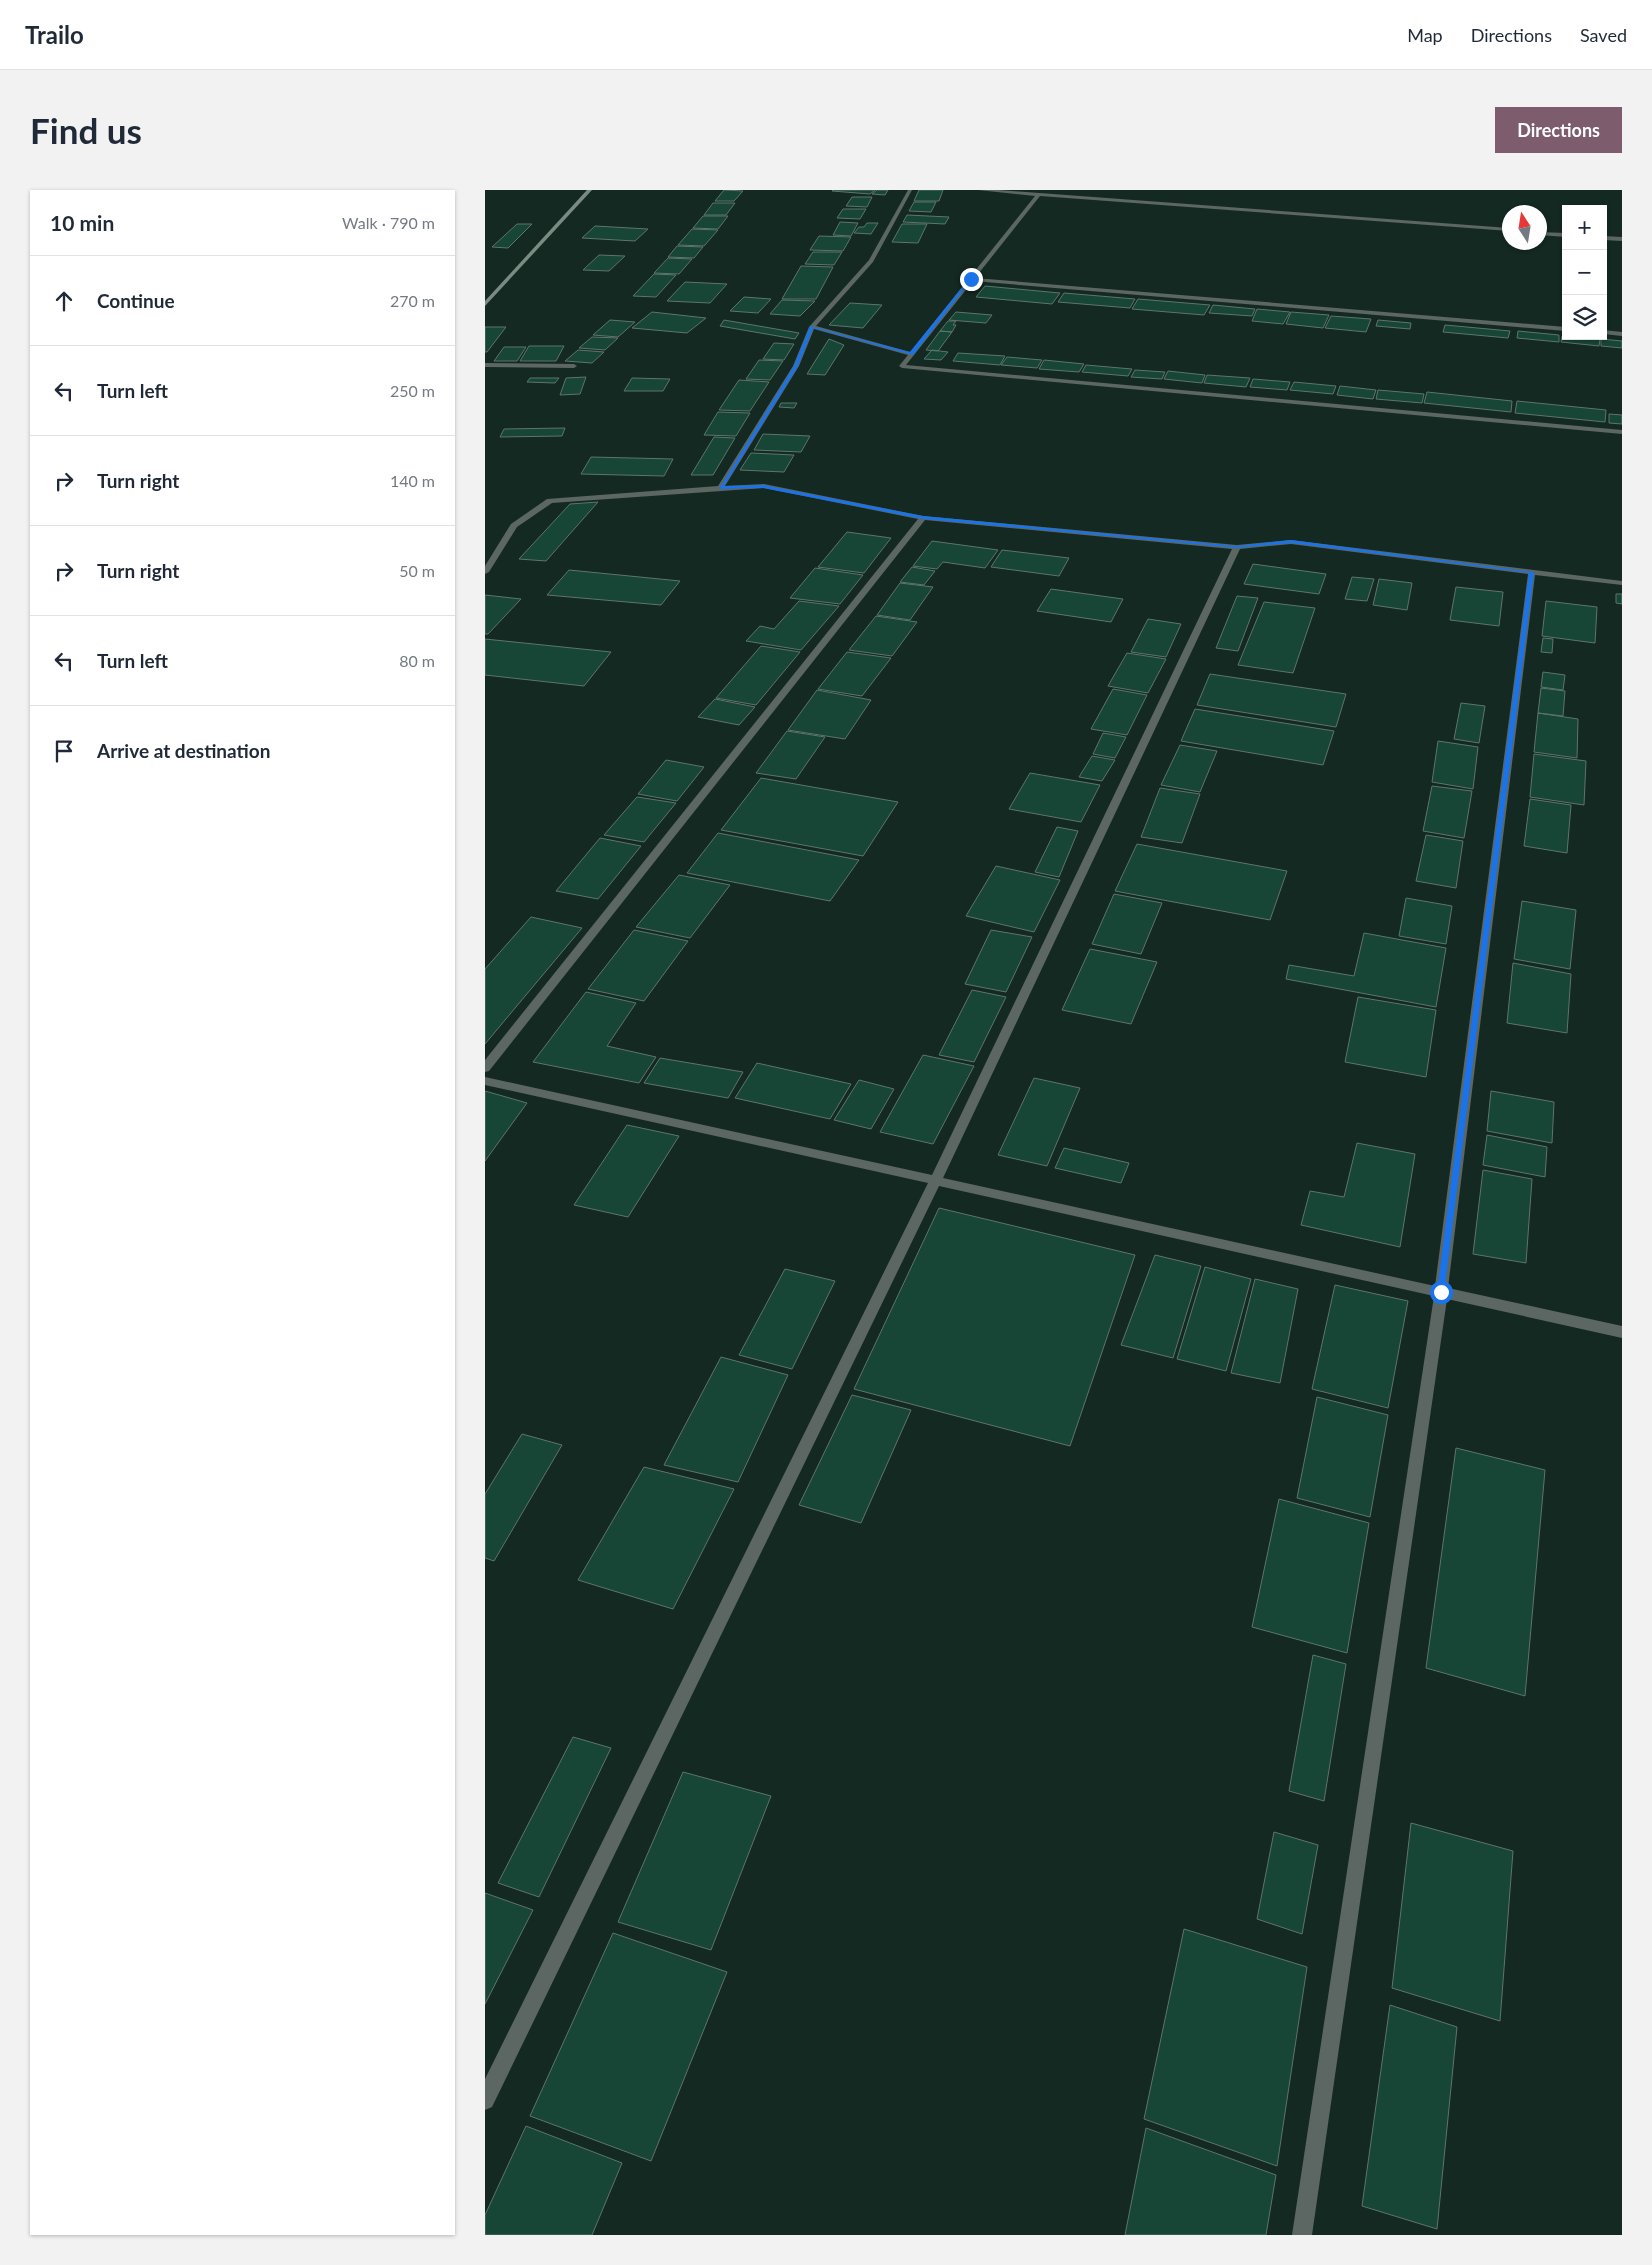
<!DOCTYPE html>
<meta charset="utf-8">
<style>
body{margin:0;font-family:Lato,sans-serif;background:#f2f2f3;color:#1f2937}
.controls{position:absolute;right:15px;top:15px;display:grid;overflow:hidden;border-radius:0px;box-shadow:0 1px 4px #0004}
.controls button{width:45px;height:45px;display:grid;place-items:center;padding:0;border:0;border-bottom:1px solid #e0e1e3;background:#fff;color:#1f2937;font:25px sans-serif}
.compass{position:absolute;left:1017px;top:15px;width:45px;height:45px;border-radius:50%;background:#fff;box-shadow:0 1px 4px #0004;rotate:348deg}
.stop{position:absolute;width:15px;height:15px;margin:-11px;border:4px solid #1a73e8;border-radius:50%;background:#fff}
.stop.end{background:#1a73e8;border-color:#fff;box-shadow:0 1px 5px #0008}
.list{margin:0;padding:0;list-style:none}
h2{display:flex;justify-content:space-between;align-items:center;height:65px;margin:0;padding:0 20px;font-size:21px}
h2 small{font-size:16px;font-weight:400;color:#747a83}
.list li{display:grid;grid-template-columns:32px 1fr auto;gap:15px;align-items:center;box-sizing:border-box;height:90px;padding:0 20px;border-top:1px solid #e0e1e3}
.list b{display:block;font-size:19px;white-space:nowrap}
.list em{font-size:16px;font-style:normal;color:#747a83}
.icon{flex:none;width:28px;height:28px;fill:none;stroke:currentColor;stroke-width:2;stroke-linecap:round;stroke-linejoin:round}
.map{position:relative;flex:none;width:1137px;height:2045px;overflow:hidden;border-radius:0px}
header{display:flex;align-items:center;gap:30px;box-sizing:border-box;height:70px;padding:0 25px;background:#fff;border-bottom:1px solid #e0e1e3}
header strong{font-size:24px}
nav{display:flex;gap:28px;margin-inline-start:auto;font-size:18px}
.intro{display:flex;align-items:center;justify-content:space-between;box-sizing:border-box;height:120px;padding:0 30px}
h1{margin:0;font-size:35px}
.button{padding:12px 22px;border-radius:0px;background:#7d5c6e;color:#fff;font-size:18px;font-weight:700}
main{display:flex;gap:30px;padding:0 30px}
aside{flex:1;background:#fff;border-radius:0px;box-shadow:0 1px 4px #0004}
.map>svg:first-child{display:block}
.building{fill:#174536;stroke:#5e756b}
.lines{fill:none;stroke-linecap:round;stroke-linejoin:round}
.minor{fill:#5c6662;fill-rule:evenodd}
.secondary{fill:#7b8b84;fill-rule:evenodd}
.route{fill:#1a73e8}
</style>
<header>
<strong>Trailo</strong>
<nav><a>Map</a><a>Directions</a><a>Saved</a></nav>
</header>
<div class="intro"><h1>Find us</h1><a class="button">Directions</a></div>
<main>
<aside>
<h2>10 min<small>Walk · 790 m</small></h2>
<ul class="list">
<li><svg class="icon" aria-label="ahead" viewBox="0 0 24 24"><path d="M12 20V5M6 11l6-6 6 6"/></svg><div><b>Continue</b></div><em>270 m</em></li>
<li><svg class="icon" aria-label="left" viewBox="0 0 24 24"><path d="M17 20v-9H6M10 6l-5 5 5 5"/></svg><div><b>Turn left</b></div><em>250 m</em></li>
<li><svg class="icon" aria-label="right" viewBox="0 0 24 24"><path d="M7 20v-9h11M14 6l5 5-5 5"/></svg><div><b>Turn right</b></div><em>140 m</em></li>
<li><svg class="icon" aria-label="right" viewBox="0 0 24 24"><path d="M7 20v-9h11M14 6l5 5-5 5"/></svg><div><b>Turn right</b></div><em>50 m</em></li>
<li><svg class="icon" aria-label="left" viewBox="0 0 24 24"><path d="M17 20v-9H6M10 6l-5 5 5 5"/></svg><div><b>Turn left</b></div><em>80 m</em></li>
<li><svg class="icon" aria-label="arrive" viewBox="0 0 24 24"><path d="M6 21V4h12l-3 4 3 4H6"/></svg><div><b>Arrive at destination</b></div></li>
</ul>
</aside>
<div class="map">
<svg width="1137" height="2045" viewBox="0 0 1137 2045">
<rect width="100%" height="100%" fill="#142921"/>
<path class="building" d="M239,0H241L258,1L249,11H230Z
M348,0H390L385,4L347,1Z
M392,0H403L400,5L387,4Z
M434,0H458L454,11H429Z
M367,7H387L382,17L361,16Z
M429,12H451L446,22L424,21Z
M228,13H250L241,25H219Z
M358,19H381L375,29L352,28Z
M422,25L464,27L460,34L418,32Z
M218,26H243L233,39L208,38Z
M355,32L373,33L366,46L348,45Z
M382,33H393L386,44L369,43L374,37H379Z
M32,34H47L23,58L7,57Z
M417,34H442L433,53L407,52Z
M110,36L163,39L150,51L97,48Z
M207,39L233,40L219,56L193,55Z
M334,46L366,47L358,61L325,60Z
M192,56L218,57L209,68L183,67Z
M328,62H357L349,75L320,74Z
M114,65L140,66L124,81L98,80Z
M183,68L207,69L194,84L169,83Z
M316,76L348,77L331,109H297Z
M169,84L191,85L171,107L148,106Z
M200,92L242,94L225,113L182,111Z
M500,96L575,103L567,114L491,107Z
M579,103L650,109L645,118L573,112Z
M259,107L286,109L273,123L245,121Z
M653,109L725,115L719,125L647,119Z
M297,110L330,111L315,126L285,124Z
M365,113L397,115L378,138L344,135Z
M728,115L770,119L767,126L724,123Z
M772,119L805,122L798,134L767,131Z
M167,122L221,128L202,143L147,138Z
M471,122L507,125L501,133L464,130Z
M806,122L844,125L838,138L801,134Z
M846,126L886,129L881,142L840,138Z
M125,130L150,132L133,147L108,145Z
M239,130L314,143L310,149L235,136Z
M893,130L926,133L925,139L891,136Z
M463,131H471L468,135H471L467,142L455,141Z
M960,135L1025,141L1023,148L958,142Z
M0,137H21L2,162H0Z
M455,141L467,142L453,161L441,160Z
M1033,141L1074,145V152L1032,148Z
M1077,146L1115,149L1114,156L1076,152Z
M107,147L133,148L120,160L94,158Z
M344,149L359,155L340,185L322,184Z
M1116,149L1137,151V158L1116,156Z
M289,153L309,154L299,170L278,169Z
M44,156H79L71,171H35Z
M19,157H41L32,171H9Z
M93,160L119,162L107,173L80,171Z
M447,160L463,162L456,170L439,169Z
M473,163L520,166L515,175L468,171Z
M522,167L557,170L552,178L516,175Z
M274,170L298,171L285,190L261,189Z
M559,170L599,174L594,182L554,179Z
M601,175L647,179L643,186L597,182Z
M650,180L680,182L677,189L646,187Z
M683,181L720,185L717,193L679,189Z
M722,185L765,188L761,197L719,193Z
M101,187L95,204L75,205L81,188Z
M45,188H74L70,193L42,192Z
M147,188L185,189L178,201H139Z
M768,189L805,192L802,200L765,197Z
M254,190L284,192L265,221L234,220Z
M809,192L851,196L848,204L805,200Z
M855,196L891,200L888,209L852,205Z
M893,200L939,204L937,213L891,209Z
M942,202L1027,211L1026,222L939,213Z
M1032,211L1121,220L1120,232L1030,223Z
M296,213H312L309,218L294,217Z
M233,222L265,223L251,246L219,245Z
M1124,224L1137,225V234L1124,233Z
M80,238L77,246L15,247L19,239Z
M278,244L325,246L316,262L269,260Z
M229,247L250,248L228,285H206Z
M266,263L309,265L299,282L255,280Z
M106,267L188,269L179,286L96,284Z
M113,312L61,371L34,369L85,314Z
M362,342L406,348L379,383L333,377Z
M447,351L513,360L500,378L458,372L452,379L428,376Z
M517,360L584,368L574,386L506,377Z
M768,374L841,384L834,404L759,394Z
M427,377L450,381L439,395L415,392Z
M330,378L378,385L355,414L305,408Z
M84,380L195,391L176,415L62,405Z
M867,387L889,389L882,411L860,409Z
M894,389L927,393L922,420L888,415Z
M415,393L448,397L425,430L392,425Z
M971,397L1018,402L1014,436L965,430Z
M566,399L638,409L626,432L552,421Z
M1131,404H1137V414L1131,413Z
M0,405L36,409L3,444H0Z
M752,406L773,408L753,461L731,458Z
M314,411L354,416L316,460L261,451L275,436L289,439Z
M1061,411L1112,417L1110,453L1057,446Z
M779,412L830,418L808,483L753,475Z
M391,426L432,432L407,466L364,460Z
M663,429L696,434L681,467L646,462Z
M1058,448L1068,449L1067,463L1056,462Z
M0,449L126,462L99,496L0,485Z
M276,456L315,462L271,515L231,508Z
M362,462L406,468L377,506L333,499Z
M642,463L681,469L663,503L623,496Z
M1058,482L1080,485L1078,500L1056,497Z
M725,484L861,504L851,537L712,515Z
M1056,498L1080,501L1078,526L1053,523Z
M628,499L662,505L642,545L606,539Z
M332,500L386,510L360,549L303,540Z
M230,509L270,517L254,535L213,527Z
M976,513L1000,516L994,553L969,549Z
M710,519L849,541L838,575L696,551Z
M1053,523L1093,529L1092,568L1049,562Z
M302,541L340,547L311,589L271,583Z
M618,543L641,547L630,568L608,564Z
M953,551L993,557L988,599L947,592Z
M695,555L732,561L715,602L676,595Z
M1049,564L1101,571L1099,615L1045,607Z
M607,566L630,570L617,591L594,587Z
M181,570L219,577L192,611L153,604Z
M545,583L615,595L596,632L524,619Z
M276,588L413,612L378,666L236,640Z
M947,596L987,601L979,648L938,641Z
M675,598L715,604L697,653L656,647Z
M152,607L191,613L159,652L119,645Z
M1045,609L1086,615L1082,663L1039,656Z
M572,637L593,641L574,687L550,682Z
M233,643L374,670L345,711L202,683Z
M941,645L978,651L971,698L931,691Z
M115,648L156,656L113,709L71,701Z
M652,654L802,681L785,730L630,701Z
M511,676L575,690L549,742L481,726Z
M194,685L245,695L205,748L151,737Z
M629,704L677,713L656,764L607,754Z
M921,708L967,716L961,754L914,746Z
M1037,711L1091,720L1085,779L1029,769Z
M46,727L97,738L0,854V779Z
M149,740L203,751L159,811L103,799Z
M506,740L547,747L521,802L480,794Z
M879,743L961,758L951,817L801,789L804,775L869,786Z
M605,759L672,772L646,834L577,820Z
M1028,773L1086,784L1082,843L1022,833Z
M487,800L521,807L489,872L454,865Z
M101,802L151,813L122,856L171,867L154,893L48,872Z
M873,807L951,820L941,887L860,872Z
M438,865L489,876L448,954L395,942Z
M175,868L258,882L243,908L159,893Z
M272,873L366,894L345,929L250,908Z
M549,888L595,898L562,976L513,965Z
M374,890L409,899L386,939L349,930Z
M0,901L42,913L0,971Z
M1006,901L1069,912L1067,953L1002,941Z
M142,935L194,946L143,1027L89,1015Z
M1002,945L1062,957L1060,987L998,975Z
M872,953L930,964L915,1057L816,1035L825,1001L859,1007Z
M579,958L644,973L636,993L570,978Z
M998,980L1047,989L1041,1073L988,1064Z
M454,1018L650,1065L585,1256L369,1199Z
M670,1065L716,1076L688,1168L636,1155Z
M720,1077L766,1089L741,1181L692,1169Z
M300,1079L350,1091L307,1179L254,1165Z
M770,1089L813,1099L795,1193L746,1183Z
M850,1095L923,1111L903,1218L827,1199Z
M236,1167L303,1185L253,1292L179,1275Z
M367,1205L426,1220L376,1333L314,1315Z
M832,1207L903,1225L885,1327L812,1308Z
M37,1244L77,1255L9,1371L0,1368V1304Z
M971,1258L1060,1280L1040,1506L941,1478Z
M159,1277L249,1299L188,1419L93,1390Z
M794,1309L884,1333L862,1463L767,1437Z
M828,1465L861,1474L839,1611L804,1601Z
M88,1547L126,1558L54,1707L13,1693Z
M198,1582L286,1606L226,1760L133,1732Z
M926,1633L1028,1661L1015,1831L907,1798Z
M789,1642L833,1655L817,1744L772,1729Z
M0,1703L48,1720L0,1814Z
M699,1739L822,1777L792,1976L659,1929Z
M128,1743L242,1782L166,1971L45,1926Z
M905,1815L972,1837L952,2039L877,2016Z
M41,1936L137,1973L107,2045H0V2025Z
M661,1938L791,1985L781,2045H640Z"/>
<g class="lines">
<path class="minor" d="M423,0H427L388,72L331,136L425,162L550,6L493,0H514L1024,38V41L555,6L490,88L1081,137V141L488,91L421,175L1137,240V244L417,178L414,176L423,165L329,139L314,176L240,296L279,294L438,326L752,355L806,350L1137,391V395L1050,385L963,1098L1137,1136V1148L962,1109L827,2045H807L949,1106L454,996L7,1917L0,1920V1889L443,993L0,895V887L447,985L747,359L440,330L4,881L0,882V870L433,329L279,298L67,313L32,337L4,382L0,384V376L26,334L62,309L233,296L308,176L324,137L384,70ZM806,354L1043,384L950,1096L458,988L755,359Z
M1054,42L1081,43V47L1054,45Z
M1118,46L1137,47V51L1118,50Z
M1118,140L1137,142V146L1118,144Z
M0,173L89,174L92,176L89,178L0,177Z"/>
<path class="secondary" d="M102,0H107L0,116V111Z"/>
</g>
<path class="route" d="M484,89H487L428,165L328,138L313,176L239,296L278,295L438,326L752,356L806,350L1049,382L959,1104H953L952,1102L1044,383L806,353L752,358L438,329L278,298L234,299L309,176L325,136L425,162Z"/>
</svg>
<div class="controls">
<button>+</button>
<button>−</button>
<button><svg class="icon" aria-label="layers" viewBox="0 0 24 24"><path d="M12 4l9 5-9 5-9-5zM3 14l9 5 9-5"/></svg></button>
</div>
<svg class="compass" viewBox="-18 -18 36 36"><path d="M0-13l5 13h-10z" fill="#e53935"/><path d="M0 13l5-13h-10z" fill="#747a83"/></svg>
<div class="stop" style="left:956px;top:1102px"></div>
<div class="stop end" style="left:486px;top:89px"></div>
</div>
</main>
